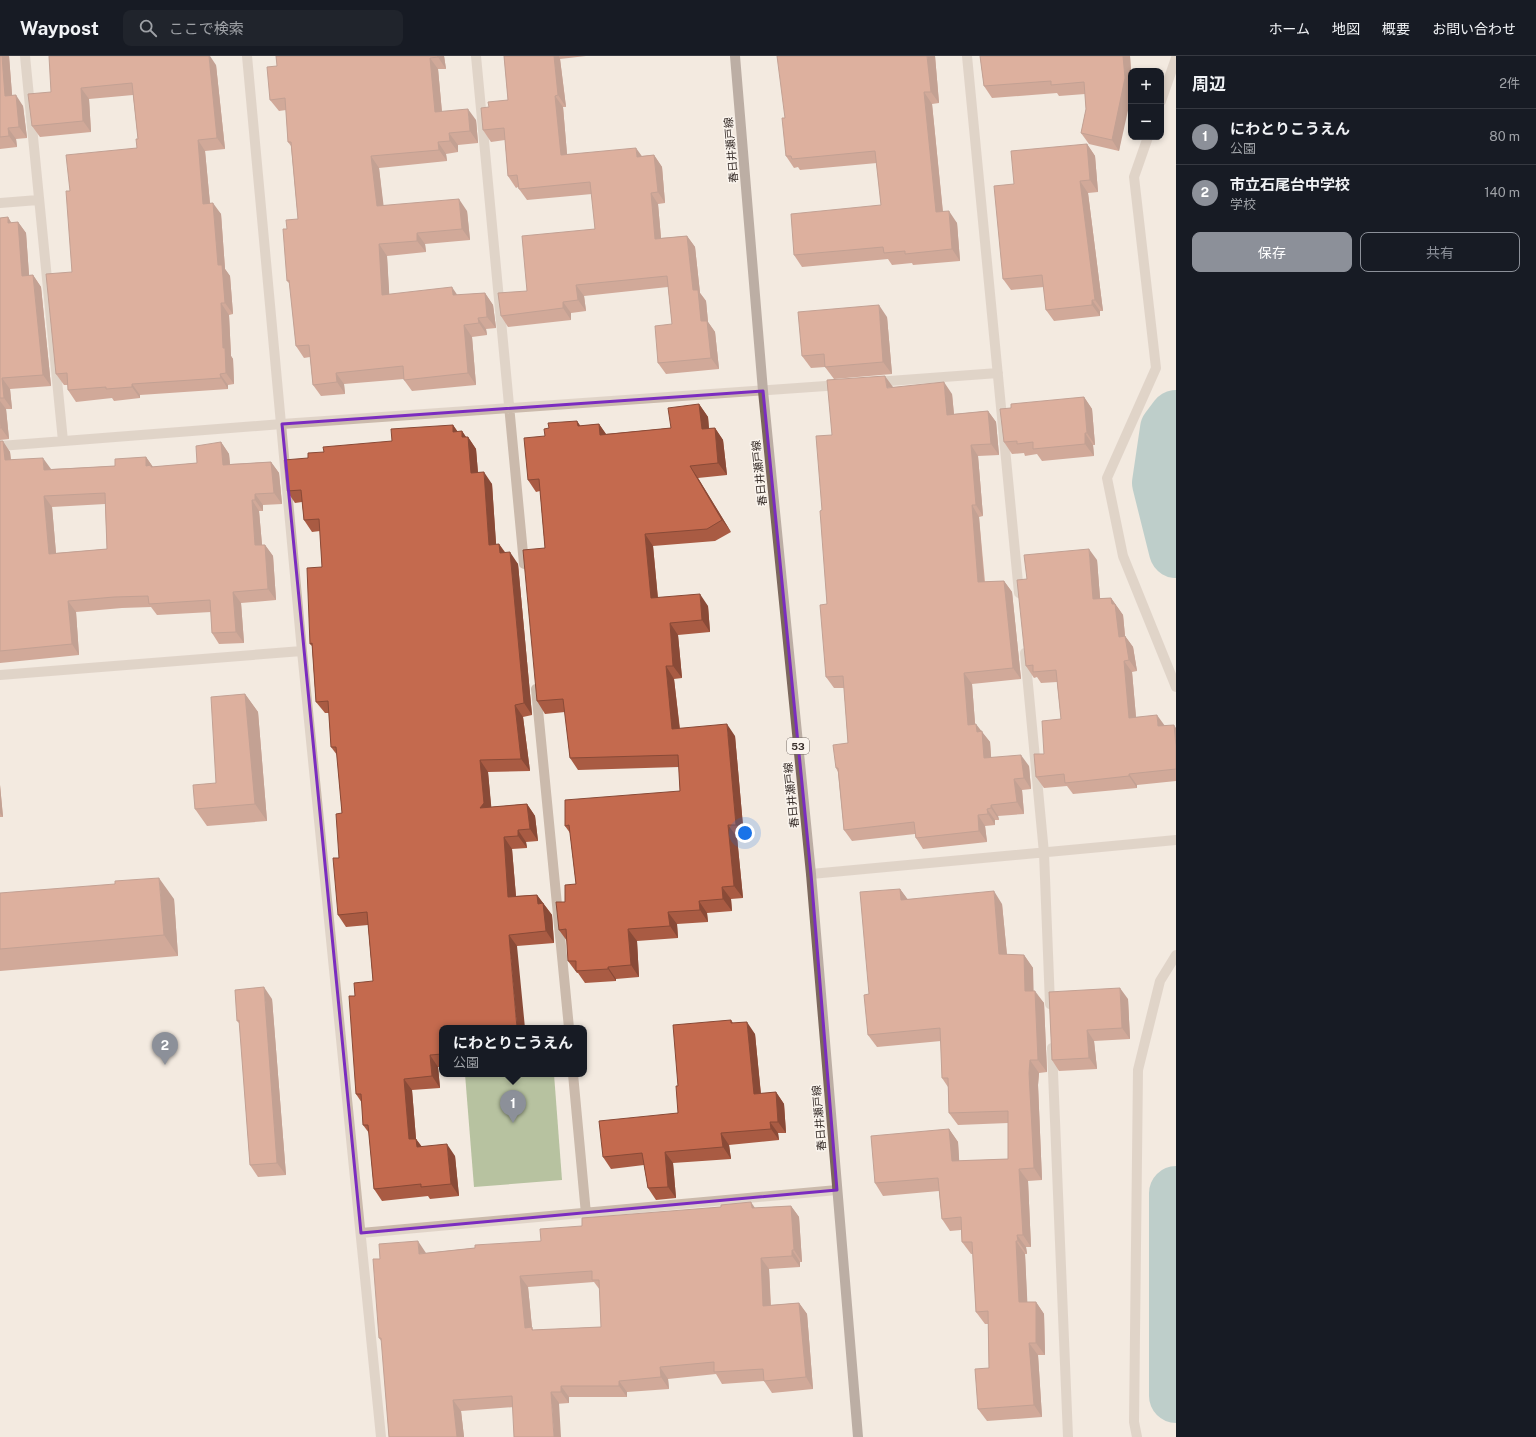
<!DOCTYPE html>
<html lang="ja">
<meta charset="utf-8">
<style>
body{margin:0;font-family:"Public Sans","Noto Sans JP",sans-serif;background:#20242c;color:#f1f3f6}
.controls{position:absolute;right:12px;top:12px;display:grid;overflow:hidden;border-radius:8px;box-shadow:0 2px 6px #0003}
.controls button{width:36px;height:36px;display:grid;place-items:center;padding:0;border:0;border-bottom:1px solid #363941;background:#171b24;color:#f1f3f6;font:20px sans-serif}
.you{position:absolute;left:745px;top:777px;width:14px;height:14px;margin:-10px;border:3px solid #fff;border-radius:50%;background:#1a73e8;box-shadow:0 0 0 6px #1a73e833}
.badge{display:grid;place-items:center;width:26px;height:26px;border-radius:50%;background:#8c9099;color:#fff;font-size:13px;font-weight:700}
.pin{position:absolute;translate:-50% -33px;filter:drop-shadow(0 1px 2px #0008)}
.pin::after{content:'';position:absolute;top:21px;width:14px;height:12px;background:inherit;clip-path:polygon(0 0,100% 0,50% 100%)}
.popup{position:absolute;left:439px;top:969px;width:148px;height:52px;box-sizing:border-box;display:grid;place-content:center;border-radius:8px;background:#171b24;filter:drop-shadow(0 1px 3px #0005);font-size:13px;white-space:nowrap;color:#9ea1a6}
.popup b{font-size:15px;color:#f1f3f6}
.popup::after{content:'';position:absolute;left:50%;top:100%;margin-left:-8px;border:8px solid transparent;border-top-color:#171b24}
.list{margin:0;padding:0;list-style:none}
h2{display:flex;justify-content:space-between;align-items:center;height:52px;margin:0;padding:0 16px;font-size:17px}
h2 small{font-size:13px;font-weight:400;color:#9ea1a6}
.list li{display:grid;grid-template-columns:26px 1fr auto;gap:12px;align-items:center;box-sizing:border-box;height:56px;padding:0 16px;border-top:1px solid #363941}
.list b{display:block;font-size:15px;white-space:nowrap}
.list p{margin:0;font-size:13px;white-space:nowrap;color:#9ea1a6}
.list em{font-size:13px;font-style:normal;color:#9ea1a6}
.actions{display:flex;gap:8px;padding:12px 16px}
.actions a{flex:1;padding:9px 0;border:1px solid #8c9099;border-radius:8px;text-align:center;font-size:14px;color:#8c9099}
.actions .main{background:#8c9099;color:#fff}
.icon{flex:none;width:22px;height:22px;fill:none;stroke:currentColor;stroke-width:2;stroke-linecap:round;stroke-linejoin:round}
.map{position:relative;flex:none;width:1176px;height:1381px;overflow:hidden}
header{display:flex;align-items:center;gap:24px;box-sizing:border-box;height:56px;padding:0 20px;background:#171b24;border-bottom:1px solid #363941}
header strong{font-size:19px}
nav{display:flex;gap:22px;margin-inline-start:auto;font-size:14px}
.search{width:280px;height:36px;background:#20242c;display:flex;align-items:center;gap:10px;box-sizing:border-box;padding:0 14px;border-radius:8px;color:#9ea1a6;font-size:15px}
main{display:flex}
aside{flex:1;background:#171b24}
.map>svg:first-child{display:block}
.green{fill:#b7c2a0}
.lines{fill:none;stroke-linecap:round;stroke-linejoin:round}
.river{stroke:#7faeb0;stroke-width:54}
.minor{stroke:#cbbaac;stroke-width:10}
.primary{stroke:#7b675c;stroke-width:10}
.wall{fill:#a95b43;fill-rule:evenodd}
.shaded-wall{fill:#894a37}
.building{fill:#c46a4e;stroke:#894a37;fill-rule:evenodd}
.marked{fill:none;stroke:#7b2cbf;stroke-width:3;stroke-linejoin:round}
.labels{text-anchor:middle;stroke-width:3;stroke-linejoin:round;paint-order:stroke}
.shield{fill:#faf4ed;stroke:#736a65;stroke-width:1}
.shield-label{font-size:10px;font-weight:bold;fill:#392f2b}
.street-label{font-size:11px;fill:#392f2b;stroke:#faf4ed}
</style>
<header>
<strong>Waypost</strong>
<div class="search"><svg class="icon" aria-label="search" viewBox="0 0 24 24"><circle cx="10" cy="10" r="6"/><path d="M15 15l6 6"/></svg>ここで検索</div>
<nav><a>ホーム</a><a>地図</a><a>概要</a><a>お問い合わせ</a></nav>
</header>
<main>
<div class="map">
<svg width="1176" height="1381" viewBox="0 0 1176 1381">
<rect width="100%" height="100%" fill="#f3eae0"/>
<path class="green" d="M465,1018H554L562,1124L474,1131Z"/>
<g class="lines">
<path class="river" d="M1176,361L1167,373L1159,427L1176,495
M1176,1137V1340"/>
<path class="minor" d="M25,0L63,385
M247,0L302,595L381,1381
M476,0L524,508
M967,0L1019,537
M1161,45L1176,2
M1148,81L1134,121L1156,312L1107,422L1123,500L1176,631
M0,147L38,144
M876,326L998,317
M0,390L282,368L840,329
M1025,597L1044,797L1050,948
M0,619L302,595
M536,633L569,972
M811,818L1176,784
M1052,992L1068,1381
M573,1018L586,1158
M361,1177L837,1134
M1137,1381L1134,1366L1138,1014L1160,925L1176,899"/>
<path class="primary" d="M735,0L763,335L811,818L858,1381"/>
</g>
<path class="wall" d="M0,0H9L12,39L23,50L27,82L16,83L17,91L0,93Z
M444,0L446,13H438L442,56L476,64L478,87L458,89V96L446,98L447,105L379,112L383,149L467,155L470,184L425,188L426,196L387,200L389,238L458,239L485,237L493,249L496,272L486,273L487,279L472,281L476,329L412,335L404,324V323L344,328L345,338L321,340L313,329L310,301L304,302L296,290L290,228L287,225V173L298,163L291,90L288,86L286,54L279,55L270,44L277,10Z
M504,0H586L560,3L566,51H563L567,98L642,100L654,99L662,111L665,147L658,148L661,182L687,180L695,191L700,237L706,245L708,266L715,276L719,313L666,318L658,307L672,268L668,231L584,240L586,255L571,257V264L508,271L501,260L595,173L592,138L527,144L519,133L518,131L516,132L508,120L505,84L491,86L483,74L489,51L508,44Z
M935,0L939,47L932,48L943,156L957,167L960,205L913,209L912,207L892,209L888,203L802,211L794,199L881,149L877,107L800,114L798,111L794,112L786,100L785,62Z
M980,0H1130L1131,15L1119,95L1089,88L1081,77L1086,53L1085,38L1059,40L1057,37L992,42L984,30Z
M216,9L225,93L205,95L210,147L221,158L225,213L230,220L233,258L229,259L231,300L233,303L234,328L228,329V333L140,339V342L114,345L112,342L76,346L68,334V329H64L56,318L72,216L70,135L137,92L138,83L133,39L89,43L91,76L40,81L32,70L51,36Z
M1087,88L1095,100L1098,136L1088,137L1103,255H1100V260L1054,265L1046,254L1044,231L1011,234L1003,223L1014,128Z
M8,161L11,167L18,166L26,177L29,220L33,219L41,231L51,330L10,333L12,353H6L9,383L0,384V162Z
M887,261L892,318L834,323L825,311L811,312L802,300Z
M893,331L952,338L954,358L988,355L996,366L999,399L978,400L983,460L979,461L985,526L1004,525L1012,536L1021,623L972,628L975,668L990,686L991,701L1029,710L1031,733L1022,734L1024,758L998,760L999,764H995V769L985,770L987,786L923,793L916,782L915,778L852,785L844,774L838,716L836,712L848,687L844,632H834L826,621L827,548L822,454L832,379Z
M1084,341L1092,353L1095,389H1093L1094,400L1042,405L1037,398L1025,400L1024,397L1012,398L1004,386L1011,352Z
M699,348L708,361L709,373L715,372L723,384L727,419L698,422L731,476L715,485L653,490L658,542L708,550L710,576L678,579L682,622L674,623L680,673L735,680L744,781H737L743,842L731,843L732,855L707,857L708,866L677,868L678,882L637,885L639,921L616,923V925L585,927L578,917H577L568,905L567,885L559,874L565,846L576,828L570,777L565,770L680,735L679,711L578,714L570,702L565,656L545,658L537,645L545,492L540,435L536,436L528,424L545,380L549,372L577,365L580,370L599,368L606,378L671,372Z
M453,369L458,376L462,375L466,381H468L476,393L478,417L492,428L496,489L499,488L505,496L518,508L532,659L523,661L530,715L488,716L491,751L527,748L535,760L538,785L526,786L527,792L512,793L516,840L537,839L552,859L554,887L517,890L442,972V1011H438L440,1032L412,1034L416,1083L422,1091L455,1100L459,1140L430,1143L428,1140L382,1145L374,1133L369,1077L363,1069L362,1047L356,1038L355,940L373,925L368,869L346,871L338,859L339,802L342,757L337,699L331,691L329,657H325L316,646L312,590L310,588L322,511L320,475L312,476L304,464L302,446L295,447L287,435L308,402L324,396L392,385Z
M0,385L10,396L11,404L51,413L115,410L146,401L153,411L197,407L221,386L229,398L230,408L271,406L279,417L282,448L263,449V455H259L262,489H265L273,500L276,544L241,547L244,587L219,588L212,577L211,556L157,559L151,551L122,552L76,556L79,599L0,607ZM105,448L107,493L56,497L52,451Z
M1097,504L1100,542H1111L1123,559L1125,580L1133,591L1137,615L1132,616L1136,661L1165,670L1176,672V725L1137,729V732L1073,738L1067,730L1044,732L1036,721L1044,698L1061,663L1057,626L1041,627L1037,621L1034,622L1026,610L1027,523Z
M245,638L258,656L267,765L207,770L195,753L216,727Z
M0,729L3,761H0Z
M900,833L907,843L1002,848L1007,899H1024L1033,912V935L1044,947L1047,1016L1039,1017L1038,1029L1042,1124L1028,1125L1031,1191H1026L1027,1198H1025L1027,1246H1036L1044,1258L1045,1299H1038L1042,1361L987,1365L978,1353L989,1312L988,1268H985L976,1256L973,1198H971L962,1186L961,1174L950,1175L942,1163L939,1135L883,1140L875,1127L949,1073L958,1086L959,1105L1008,1103V1067L958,1069L949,1057L948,1031L942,1022L941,985L877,991L868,979L869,938Z
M0,837L174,843L178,900L0,915Z
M1049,936L1128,943L1130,983L1094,985L1097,1013L1059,1015L1052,1004Z
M272,943L286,1119L258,1121L250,1109L240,968L237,965Z
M731,964L733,967L755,978L761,1038L776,1036L784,1048L786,1077H778L779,1084L729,1089L731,1103L673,1107L676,1142L656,1144L648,1132L644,1109L611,1113L603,1101L678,1057V1030Z
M791,1150L799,1161L802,1206H800V1211L769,1213L771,1249L799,1247L807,1258L813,1333L772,1337L764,1325L722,1328L716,1318L668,1323L669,1333L627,1336V1341H569V1347L461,1355L464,1381H389L382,1286L379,1282L380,1203L426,1197L541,1185L582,1170L755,1152ZM594,1226L600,1234L601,1271L533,1274L532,1271L528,1231Z"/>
<path class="shaded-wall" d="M2,0H9L13,51L5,40Z
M209,0H210L216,9L225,93L217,82Z
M437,0H444L446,13L438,1Z
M554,0H559L560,3L566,51L558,39Z
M927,0H935L939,47L931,36Z
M1123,0H1130L1131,15V41L1119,95L1112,84Z
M430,2L438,13L443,68L435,56Z
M81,32L89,43L91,76L83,65Z
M924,36L932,48L944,168L936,156Z
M16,39L23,50L27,82L19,71Z
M555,40L563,51L568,110L561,99Z
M468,53L476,64L478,87L470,75Z
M8,72L16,83L17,91L9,80Z
M449,77L458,89V96L450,85Z
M198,84L205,95L211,159L203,148Z
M438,86L446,98L447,105L439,94Z
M1087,88L1095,100L1098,136L1090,124Z
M636,92L644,103L637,101Z
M654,99L662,111L665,147L658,136Z
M371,100L379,112L385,161L377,150Z
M1080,125L1088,137L1103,255L1095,244Z
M651,137L658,148L662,194L655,183Z
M459,143L467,155L470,184L462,173Z
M213,147L221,158L225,213L230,220L233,258L225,247L218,209Z
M949,155L957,167L960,205L952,193Z
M8,161L15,173L8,167Z
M18,166L26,177L30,232L22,220Z
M417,177L425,188L426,196L417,185Z
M687,180L695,191L700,237L706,245L708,266L715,276L719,313L711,302L693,234Z
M379,188L387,200L390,250L382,239Z
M33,219L41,231L51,330L43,319Z
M576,229L584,240L586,255L578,244Z
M452,231L460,243L453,239Z
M485,237L493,249L496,272L487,261Z
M1092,244L1100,255V260L1092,249Z
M563,246L571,257V264L563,252Z
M221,247L229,259L231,300L233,303L234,328L226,317L223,292Z
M879,249L887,261L892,318L883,306Z
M478,262L486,273L487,279L479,267Z
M464,269L472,281L476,329L468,317Z
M336,317L344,328L345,338L337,326Z
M220,318L228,329V333L221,322Z
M885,320L893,331L887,332Z
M2,322L10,333L12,353L4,342Z
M944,326L952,338L955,370L947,359Z
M132,328L140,339V342L132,331Z
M1084,341L1092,353L1095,389L1087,377Z
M0,345L6,353L9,383L1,372L0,358Z
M699,348L708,361L710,386L702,373Z
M988,355L996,366L999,399L991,388Z
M577,365L586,378L578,370Z
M599,368L608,381L600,379Z
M453,369L461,381L453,376Z
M715,372L723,384L727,419L718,407Z
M462,375L468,384V381L476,393L479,429L471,417L462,381Z
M1085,377L1093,389L1094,400L1085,388Z
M3,385L10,396L12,415L5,404Z
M221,386L229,398L231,420L223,409Z
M971,389L978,400L983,460L976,449Z
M146,401L159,420L146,410Z
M43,402L51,413L52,425L44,414Z
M271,406L279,417L282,448L274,437Z
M690,410L698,422L731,476L722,464Z
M484,416L492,428L497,501L489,489Z
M255,438L263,449V455L255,444Z
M44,440L52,451L57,509L49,498Z
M252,444L259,455L263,500L255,489Z
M972,449L979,461L985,538L978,526Z
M645,478L653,490L659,555L651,542Z
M499,488L507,500L500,497Z
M265,489L273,500L276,544L268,533Z
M1089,493L1097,504L1101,554L1093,543Z
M510,496L518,508L532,659L524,647Z
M1004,525L1012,536L1021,623L1013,612Z
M233,536L241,547L244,587L236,576Z
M700,538L708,550L710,576L702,564Z
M1111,542L1123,559L1125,580L1133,591L1137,615L1129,604L1119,581L1112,548Z
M68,545L76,556L79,599L72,588Z
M670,567L678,579L682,622L673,610Z
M1124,605L1132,616L1137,673L1129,662Z
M666,610L674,623L681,685L672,673Z
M964,617L972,628L976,680L968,669Z
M245,638L258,656L267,765L255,748Z
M515,649L523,661L530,715L521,703Z
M1157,659L1165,670H1158Z
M727,668L735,680L744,781L736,769Z
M976,668L990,686L992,713L984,702L977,676Z
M1174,669L1176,672V690Z
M1021,699L1029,710L1031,733L1024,722Z
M480,704L488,716L492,758L480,752Z
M1129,718L1137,729V732L1129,720Z
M1014,723L1022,734L1024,758L1017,746Z
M0,729L3,761L0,757Z
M527,748L535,760L538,785L530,773Z
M991,749L998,760L999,764L991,752Z
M987,753L995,764V769L988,758Z
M978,759L985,770L987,786L979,775Z
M728,769L737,781L743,842L734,830Z
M518,774L526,786L527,792L518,780Z
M504,781L512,793L517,853L508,841Z
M159,822L174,843L178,900L164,879Z
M722,831L731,843L732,855L723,843Z
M900,833L909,845L901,844Z
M994,835L1002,848L1008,910L999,898Z
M537,839L552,859L554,887L546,875L538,848Z
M699,845L707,857L708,866L700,854Z
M668,856L677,868L678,882L670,870Z
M628,873L637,885L639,921L631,909Z
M509,879L517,890L525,972H517Z
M1024,899L1033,912L1034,948L1025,935Z
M608,911L616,923V925L608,913Z
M264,931L272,943L286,1119L277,1107Z
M1120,932L1128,943L1130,983L1122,972Z
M1035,935L1044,947L1047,1016L1038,1004Z
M747,966L755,978L762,1050L754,1038Z
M1087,974L1094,985L1097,1013L1089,1002Z
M430,999L438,1011L440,1032L432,1020Z
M1030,1004L1039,1017L1038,1029L1042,1124L1034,1112L1029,1017Z
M404,1023L412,1034L417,1095L409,1083Z
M776,1036L784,1048L786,1077L778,1066Z
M770,1066L778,1077L779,1084L771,1073Z
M949,1073L958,1086L960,1117L952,1105Z
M721,1077L729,1089L731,1103L723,1091Z
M416,1083L425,1095L417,1091Z
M447,1088L455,1100L459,1140L451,1128Z
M665,1096L673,1107L676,1142L668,1131Z
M1019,1113L1028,1125L1031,1191L1023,1179Z
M751,1146L759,1158L752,1152Z
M791,1150L799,1161L802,1206L794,1194Z
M1017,1179L1026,1191L1027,1198L1018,1185Z
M418,1185L426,1197L419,1198Z
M1016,1185L1025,1198L1028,1259L1019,1246Z
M792,1194L800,1206V1211L792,1200Z
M761,1202L769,1213L771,1261L763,1250Z
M520,1220L528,1231L533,1283L525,1272Z
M1036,1246L1044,1258L1045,1299L1036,1287Z
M799,1247L807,1258L813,1333L806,1321Z
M1029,1287L1038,1299L1042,1361L1034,1349Z
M660,1311L668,1323L669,1333L661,1321Z
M619,1325L627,1336V1341L619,1330Z
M561,1330L569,1341V1347L561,1336Z
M551,1336L559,1347L561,1381H554Z
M453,1344L461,1355L464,1381H457Z"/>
<path class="building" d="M0,0H2L5,40L16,39L19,71L8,72L9,80L0,81Z
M49,0H209L217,82L198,84L203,148L213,147L218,209H222L225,247H221L223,292H225L226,317L220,318L221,322L132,328V331L106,333V331L68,334L67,317L56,318L46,218L72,216L66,135H70L66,99L137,92L136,83H138L132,27L81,32L83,65L32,70L28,38L51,36Z
M276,0H437L438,1L430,2L435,56L468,53L470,75L449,77L450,85L438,86L439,94L371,100L377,150L459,143L462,173L417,177V185L379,188L382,239L452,231L453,239L485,237L487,261L478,262L479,267L464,269L468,317L404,324L403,310L336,317L337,326L313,329L309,289L296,290L289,224L287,225L283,173H287L286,164L298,163L291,86H288L285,42L270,44L267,11L277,10Z
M504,0H554L558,39L555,40L561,99L636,92L637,101L654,99L658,136L651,137L655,183L687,180L693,234H698L701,265H707L711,302L658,307L655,270L672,268L667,220L576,229L578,244L563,246V252L501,260L498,237L527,235L522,180L595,173L590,126L519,133L517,119L508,120L504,72L483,74L481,52L489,51L488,46L508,44Z
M777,0H927L931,36H924L936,156L949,155L952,193L905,198V195L884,197L883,191L794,199L791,158L881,149L875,95L792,103L791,100H786L782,62H785Z
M980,0H1123L1125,22L1112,84L1081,77L1086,53L1084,26L1051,29V25L984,30Z
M1087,88L1090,124L1080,125L1095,244H1092V249L1046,254L1042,219L1003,223L994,130L1014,128L1011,95Z
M8,161V167L18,166L22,220L33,219L43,319L2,322L4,342H0V162Z
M879,249L883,306L825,311L824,298L802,300L798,256Z
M885,320L887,332L944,326L947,359L988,355L991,388L971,389L976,449H972L978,526L1004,525L1013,612L964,617L968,669L976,668L977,676L982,675L984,702L1021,699L1024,722L1014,723L1017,746L991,749V752L987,753L988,758L978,759L979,775L916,782L914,766L844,774L838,712H836L833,689L848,687L843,620L826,621L820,549L827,548L820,455L822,454L816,380L832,379L827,324Z
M1084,341L1087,377H1085V388L1033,393V386L1017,388V385L1004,386L1000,353L1011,352V348Z
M699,348L702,373L715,372L718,407L690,410L722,464L707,473L645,478L651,542L700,538L702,564L670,567L673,610H666L672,673L727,668L736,769H728L734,830L722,831L723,843L699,845L700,854L668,856L670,870L628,873L631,909L608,911V913L576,915V905H568L566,873L559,874L556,846H565V829L576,828L569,769L565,770V744L680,735L678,699L570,702L563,643L537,645L523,494L545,492L539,423L528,424L524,382L545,380L544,373L549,372L548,367L577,365L578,370L599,368L600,379L671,372L668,352Z
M0,358L1,372H0Z
M453,369V376L462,375V381H468L471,417L484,416L489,489L499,488L500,497L510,496L524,647L515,649L521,703L480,704L484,747L480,752L527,748L530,773L518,774V780L504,781L508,841L537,839L538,848L543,847L546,875L509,879L517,972H442V998L430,999L432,1020L404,1023L409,1083H416L417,1091L447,1088L451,1128L421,1131V1128L374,1133L368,1069H363L361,1038H356L349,940H355L354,927L373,925L367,856L338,859L333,802H339L336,758L342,757L336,691H331L328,645L316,646L312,587L310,588L307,512L322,511L319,463L304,464L301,434L287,435L284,404L308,402V397L324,396L323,391L392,385L391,373Z
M0,385H3L5,404L43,402L44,414L115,410V403L146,401V410L151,409V411L197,407L196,390L221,386L223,409L271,406L274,437L255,438V444H252L255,489H265L268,533L233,536L236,576L212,577L210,544L149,548L148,540L114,541L68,545L72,588L0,595ZM105,437L107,493L49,498L44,440Z
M1089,493L1093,543L1111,542L1112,548H1115L1119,581L1125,580L1129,604L1124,605L1129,662L1157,659L1158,670L1174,669L1176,690V713L1129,718V720L1065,727L1064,718L1036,721L1034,698H1044L1042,665L1061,663L1056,614L1033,616V609L1026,610L1017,524L1027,523L1024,499Z
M245,638L255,748L195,753L193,729L216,727L211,641Z
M159,822L164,879L0,893V837L115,828V825Z
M900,833L901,844L994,835L999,898L1024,899L1025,935H1035L1038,1004H1030L1029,1017L1034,1112L1019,1113L1023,1179H1017L1018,1185H1016L1019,1246H1036V1287H1029L1034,1349L978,1353L975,1313L989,1312L988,1255L976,1256L972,1186H962L961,1161L942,1163L938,1122L875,1127L871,1080L949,1073L952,1105L1008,1103V1055L949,1057L948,1022H942L940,972L868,979L864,939L869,938L860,836Z
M264,931L277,1107L250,1109L239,964L237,965L235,934Z
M1120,932L1122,972L1087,974L1089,1002L1052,1004L1049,936Z
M731,964V967L747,966L754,1038L776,1036L778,1066H770L771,1073L721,1077L723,1091L665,1096L668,1131L648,1132L642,1097L603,1101L599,1065L678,1057L676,1030H678L673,969Z
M751,1146L752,1152L791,1150L794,1194H792V1200L761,1202L763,1250L799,1247L806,1321L764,1325L763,1313L714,1316V1306L660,1311L661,1321L619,1325V1330H561V1336H551L554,1381H514L512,1340L453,1344L457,1381H389L381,1282H379L373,1203H380L379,1188L418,1185L419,1198L475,1192V1189L541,1185L540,1173L582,1170V1162L721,1151V1149ZM592,1215V1224H599L601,1271L532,1274V1271L525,1272L520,1220Z"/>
<path d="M0 0H1176V1381H0ZM763,335L811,818L837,1134L361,1177L282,368Z" fill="#f3eae0" fill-opacity=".55" fill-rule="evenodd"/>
<path class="marked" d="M763,335L811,818L837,1134L361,1177L282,368Z"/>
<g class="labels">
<rect class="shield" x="787" y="682" width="22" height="16" rx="3"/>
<g class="shield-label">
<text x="798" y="694">53</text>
</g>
<g class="street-label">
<text transform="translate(731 94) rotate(-95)" y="4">春日井瀬戸線</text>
<text transform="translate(759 417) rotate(-96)" y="4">春日井瀬戸線</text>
<text transform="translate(791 739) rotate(-96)" y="4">春日井瀬戸線</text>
<text transform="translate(819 1062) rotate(-95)" y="4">春日井瀬戸線</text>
</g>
</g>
</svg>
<div class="controls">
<button>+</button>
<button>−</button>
</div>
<div class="you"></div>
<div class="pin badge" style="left:513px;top:1067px">1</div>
<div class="popup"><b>にわとりこうえん</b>公園</div>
<div class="pin badge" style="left:165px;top:1009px">2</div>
</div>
<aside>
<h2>周辺<small>2件</small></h2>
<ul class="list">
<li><span class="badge">1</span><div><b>にわとりこうえん</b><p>公園</p></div><em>80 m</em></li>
<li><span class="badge">2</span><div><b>市立石尾台中学校</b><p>学校</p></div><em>140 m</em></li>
</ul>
<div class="actions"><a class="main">保存</a><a>共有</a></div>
</aside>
</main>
